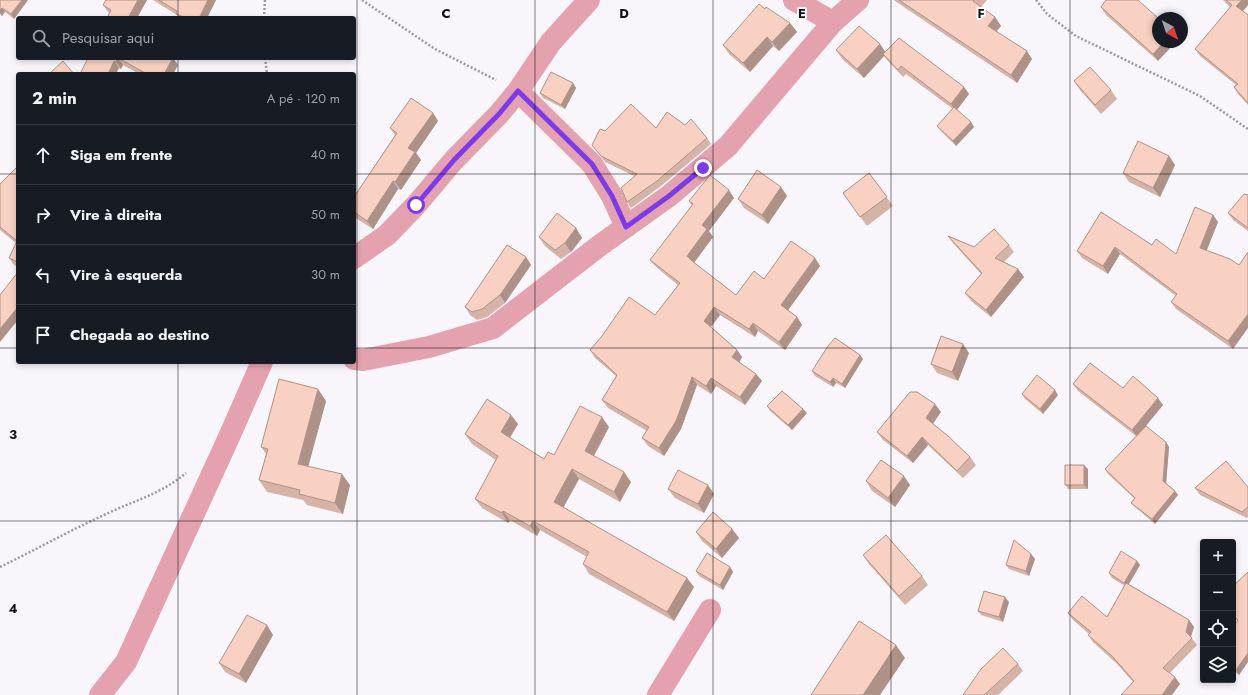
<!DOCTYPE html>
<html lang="pt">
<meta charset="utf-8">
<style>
body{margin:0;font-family:Jost,sans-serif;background:#20242c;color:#f1f3f6}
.controls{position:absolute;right:12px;bottom:12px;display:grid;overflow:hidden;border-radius:4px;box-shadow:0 2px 6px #0003}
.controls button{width:36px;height:36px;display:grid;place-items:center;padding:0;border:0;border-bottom:1px solid #363941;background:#171b24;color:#f1f3f6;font:20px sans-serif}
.compass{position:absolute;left:1152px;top:12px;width:36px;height:36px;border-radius:50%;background:#171b24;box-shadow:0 2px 6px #0003;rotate:140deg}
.stop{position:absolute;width:12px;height:12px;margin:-9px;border:3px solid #7c3aed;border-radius:50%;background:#fff}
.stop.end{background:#7c3aed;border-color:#fff;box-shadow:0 1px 4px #0008}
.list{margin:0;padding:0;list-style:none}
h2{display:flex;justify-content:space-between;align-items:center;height:52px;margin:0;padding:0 16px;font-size:17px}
h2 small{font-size:13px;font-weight:400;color:#9ea1a6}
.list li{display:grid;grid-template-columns:26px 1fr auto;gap:12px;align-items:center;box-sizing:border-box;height:60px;padding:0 16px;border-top:1px solid #363941}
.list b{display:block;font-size:15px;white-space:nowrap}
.list em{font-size:13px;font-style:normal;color:#9ea1a6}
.icon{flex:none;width:22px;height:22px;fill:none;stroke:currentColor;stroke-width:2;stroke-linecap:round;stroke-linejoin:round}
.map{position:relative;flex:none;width:1248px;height:695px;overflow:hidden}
.search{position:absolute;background:#171b24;box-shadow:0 2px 6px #0003;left:16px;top:16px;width:340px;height:44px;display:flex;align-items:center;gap:10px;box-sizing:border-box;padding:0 14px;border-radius:4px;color:#9ea1a6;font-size:15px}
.panel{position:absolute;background:#171b24;box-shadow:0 2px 6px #0003;left:16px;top:72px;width:340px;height:292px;border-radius:4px}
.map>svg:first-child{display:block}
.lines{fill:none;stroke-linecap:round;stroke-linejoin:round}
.path{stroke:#9b9a9e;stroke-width:2.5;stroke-dasharray:2 2;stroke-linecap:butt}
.minor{stroke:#e4a1ae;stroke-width:22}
.wall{fill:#d5b4a7}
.shaded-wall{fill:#ae9288}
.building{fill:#f8d1c2;stroke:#ae9288}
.route{stroke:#7c3aed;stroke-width:5}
.grid{fill:none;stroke:#121213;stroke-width:1;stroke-opacity:0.55}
.grid-label{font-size:13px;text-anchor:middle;font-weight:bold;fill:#121213;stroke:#f8f6fb;stroke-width:4;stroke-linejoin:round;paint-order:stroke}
</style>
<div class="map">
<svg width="1248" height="695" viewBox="0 0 1248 695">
<rect width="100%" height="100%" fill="#f8f6fb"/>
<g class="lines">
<path class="path" d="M362,0L435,49L496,80
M1036,0L1047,14L1076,36L1200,96L1248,129
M264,18L265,0
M265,58L267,74
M0,567C35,550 69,531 104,515C133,501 161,494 186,473"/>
<path class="minor" d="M794,0L833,22L858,0
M518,91L592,164L612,196L626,227
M354,258L387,235L416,205L454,160L499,114L518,91L551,42L589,0
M354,359L363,360L429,347L493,328L599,246L669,196L728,146L833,22
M100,695L126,662L229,437L262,362
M658,695L710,610"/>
</g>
<path class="wall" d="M0,0H28L14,19L5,12L2,16L0,14Z
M106,0H147L137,18H107L109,13L108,12L103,5Z
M153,0H216L207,18H179L177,15Z
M894,0H987L981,7L995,17L1001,26L996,31L1032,59L1017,83L895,1Z
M1138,0L1158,61L1106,15L1101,7Z
M1223,0H1248V5L1243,11L1248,15V105L1238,94L1234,87L1236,85L1200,56L1195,49L1230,7Z
M765,9L790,23L797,32L779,51L773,46L750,72L729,54L723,45Z
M880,44L885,52L964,87L969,94L957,110L974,127L956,146L940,130L937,126L953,109L906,74L903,77L888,61L884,56L864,78L843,60L836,50Z
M88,58H172L178,65L173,74H139L123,65L121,69Z
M1074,81L1111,90L1117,99L1101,114L1080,90Z
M573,83L576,88L565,109L543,98L540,93Z
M433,113L438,121L416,153L421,160L401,190L398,189L373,229L354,217V197L395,135L390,128Z
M685,125L707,138L711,144L661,186L631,208L627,202L634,176L605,162L592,145L605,131L656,128Z
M1169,156L1175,165L1160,197L1129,182L1123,173Z
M18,166V267L14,265L9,258L16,243L0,230V184Z
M869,173L893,206L867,226L843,193Z
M781,187L787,196L768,224L744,208L738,199Z
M1248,195V231L1233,220L1228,213Z
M734,198L709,231L713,237L694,263L736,295L764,279L815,258L820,266L788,310L797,317L802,325L785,350L758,331L755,337L720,315L711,327L737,350L742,357L739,362L756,374L762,381L745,405L716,386L711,394L697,385L681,429L664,456L648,446L642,438L647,431L608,408L602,400L616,376L595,358L590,350L655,315L678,285L656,267L650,260L692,206L689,201Z
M1101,212L1152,245L1176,254L1213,215L1218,222L1206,250L1233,349L1176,309L1171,302L1176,296L1120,254L1108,274L1082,258L1077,251Z
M576,228L582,238L571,252L561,259L545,246L539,237Z
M948,236L974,247L1009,245L1014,252L1004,262L1018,269L1024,277L991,317L971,301L965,293L981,274L953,243Z
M526,257L531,265L505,303L487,317L477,320L470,315L465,307Z
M969,353L958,381L937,373L931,364Z
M863,359L845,388L836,383L833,387L815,376L812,371Z
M1073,384L1123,388L1163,405L1144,427L1166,442L1169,447L1166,483L1175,491L1178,495L1155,524L1135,507L1131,503L1135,499L1108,474L1105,469L1136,436L1078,391Z
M1022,394L1058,395L1043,414L1025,399Z
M326,401L308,466L350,485L343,514L307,505L303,500L267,492L259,480L266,454L261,447Z
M767,406L807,413L792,430L770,411Z
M941,412L933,424L970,457L976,465L963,478L928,445L913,463L883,440L877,432Z
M511,415L518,424L510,438L544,459L609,427L594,456L631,482L620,502L579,479L563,507L694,587L674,621L589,574L583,564L587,557L540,530L537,536L510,520L508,523L482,508L475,499L496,460L472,444L465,434Z
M1088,469V489H1068L1065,485Z
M866,481L910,485L895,507L872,491Z
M1248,487V517L1247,518L1200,495L1195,488Z
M668,489L714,494L704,513L675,498Z
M732,529L739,538L722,558L702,541L696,532Z
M1031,554L1035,559L1029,576L1009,569L1006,565Z
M863,555L922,576L928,585L905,605L869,564Z
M1137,561L1140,565L1129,584L1189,620L1194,627L1191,637L1197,645L1170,673L1180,684L1133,682L1117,664L1093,642L1088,635L1089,634L1073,620L1068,613L1107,617L1125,586L1112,578L1109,573Z
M730,567L733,572L723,590L699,576L696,571Z
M1248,572L1239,675L1233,670V627L1238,621L1233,616V586Z
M1009,602L1003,622L981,615L978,611Z
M273,635L246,683L225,672L219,663Z
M1018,664L1023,671L998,695H963Z"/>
<path class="shaded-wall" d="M22,0H28L14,19L11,14Z
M138,0H147L137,18H128Z
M208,0H216L207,18H199Z
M1242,0H1248V5L1241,13L1236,6Z
M2,8L5,12L2,16L0,13V10Z
M995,17L1001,26L994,34L988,26Z
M790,23L797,32L779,51L772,42Z
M767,37L773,46L750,72L743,63Z
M1164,42H1176L1158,61L1153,54Z
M880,44L886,53L883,54L884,56L864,78L857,69Z
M1027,51L1032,59L1017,83L1011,75Z
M118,58L123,65L121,69L116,62Z
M173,58L178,65L173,74H164Z
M114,61L119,68L116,74H108Z
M573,83L576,88L565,109L561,105Z
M964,87L969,94L956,111L951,104Z
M433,113L438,121L416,153L421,160L401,190L395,182L408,148Z
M971,122L974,127L956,146L953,141Z
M1169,156L1175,165L1160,197L1153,188Z
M393,181L398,189L373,229L367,221Z
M781,187L787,196L768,224L762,215Z
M729,190L734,198L709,231L713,237L693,264L687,256L702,225Z
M1213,215L1218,222L1205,255L1200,248Z
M576,228L582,238L571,252L565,243Z
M1115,247L1120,254L1108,274L1103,266Z
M526,257L531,265L505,303L500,295Z
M815,258L820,266L786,313L781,305Z
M1018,269L1024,277L991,317L986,310Z
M18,300V320L0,342V329L16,305Z
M714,307L720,315L709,329L704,321Z
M1248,314V328L1233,349L1228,341Z
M797,317L802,325L785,350L779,342Z
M753,323L758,331L755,337L749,329Z
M963,344L969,353L958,381L952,372Z
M737,350L742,357L738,365L732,357Z
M860,355L863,359L845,388L842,384Z
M756,374L762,381L745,405L740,397Z
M692,377L697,385L681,429L664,456L659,448Z
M711,378L716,386L711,394L706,386Z
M833,378L836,383L833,387L830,382Z
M318,389L326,401L306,475L298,464Z
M1055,390L1058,395L1043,414L1040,409Z
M1158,398L1163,405L1137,437L1132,430Z
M935,404L941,412L931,426L926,418Z
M803,409L807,413L792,430L788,425Z
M511,415L518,424L507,442L501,432Z
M602,417L609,427L591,461L585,451Z
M922,437L928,445L913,463L907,456Z
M1166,442L1169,447L1166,485L1163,481Z
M1084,465L1088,469V489L1084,485Z
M572,469L579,479L561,512L554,502Z
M624,472L631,482L620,502L614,492Z
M342,474L350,485L343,514L335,503Z
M904,476L910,485L895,507L888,498Z
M708,485L714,494L704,513L698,504Z
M1175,491L1178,495L1155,524L1152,519Z
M503,511L510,520L508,523L502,513Z
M533,521L540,530L537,536L530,526Z
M732,529L739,538L722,558L716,549Z
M1031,554L1035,559L1029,576L1026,571Z
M1137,561L1140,565L1127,587L1124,583Z
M730,567L733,572L723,590L720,585Z
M687,578L694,587L674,621L667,612Z
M1005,597L1009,602L1003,622L999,617Z
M1189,620L1194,627L1190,639L1186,632Z
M267,625L273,635L246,683L239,674Z
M896,645L905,658L880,695H863Z
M1248,653V662L1239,675L1236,670Z
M1175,677L1180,684L1172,695H1162Z"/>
<path class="building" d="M0,0H22L11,14L2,8L0,10Z
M106,0H138L128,18H107L111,10L103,5Z
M159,0H208L199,18H186L176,14L177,11Z
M899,0H974L973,1L995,17L988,26L1027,51L1011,75Z
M1106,0H1138L1158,18V42H1164L1153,54L1101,7Z
M1226,0H1242L1236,6L1248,15V103L1234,87L1238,84L1195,49L1232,5Z
M759,4L765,9L766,7L790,23L772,42L767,37L743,63L723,45Z
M859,26L880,44L857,69L836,50Z
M899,38L964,87L951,104L901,66L898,70L883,54Z
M88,58H118L116,62L114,61L108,74H80Z
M118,58H173L164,74H147Z
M63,61L74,74H49Z
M1090,67L1111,90L1095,105L1074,81Z
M551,72L573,83L561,105L540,93Z
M411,98L433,113L408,148L415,152L395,182L393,181L367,221L354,212V197L397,133L390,128Z
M631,104L656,128L667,112L685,125L691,119L707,138L657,181L627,202L621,188L637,174L601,156L592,145L600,129L605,131Z
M954,107L971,122L953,141L937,126Z
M1138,141L1169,156L1153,188L1123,173Z
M18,166V262L9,258L17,241L0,227V184Z
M757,170L781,187L762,215L738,199Z
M869,173L887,197L860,217L843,193Z
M710,175L729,190L702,225L707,229L687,256L692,261L736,295L754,271L764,279L791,241L815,258L781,305L797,317L779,342L753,323L749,329L714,307L704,321L737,350L732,357L756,374L740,397L711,378L706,386L692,377L676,421L659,448L642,438L649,427L602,400L617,375L590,350L602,336L629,297L655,315L680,283L650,260L693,204L689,201Z
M1244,194L1248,195V228L1228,213Z
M1195,207L1213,215L1200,248L1230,259L1239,265L1248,252V314L1228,341L1171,302L1177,294L1115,247L1103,266L1077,251L1101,212L1152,245L1156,239L1176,254Z
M557,213L576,228L565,243L555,250L539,237Z
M994,229L1009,245L995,258L1018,269L986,310L965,293L982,273L948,236L974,247Z
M507,245L526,257L500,295L482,309L472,312L465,307Z
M18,272V300L16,305L18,306V307L0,329V295Z
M941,336L963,344L952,372L931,364Z
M835,338L860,355L842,384L833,378L830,382L812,371L828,346Z
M1090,363L1123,388L1133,376L1158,398L1132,430L1073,384Z
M1037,375L1055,390L1040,409L1022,394Z
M279,379L318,389L298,464L342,474L335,503L299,494L300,490L259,480L268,449L261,447Z
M782,391L803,409L788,425L767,406Z
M910,392H917L935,404L926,418L948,436L970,457L957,471L922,437L907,456L877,432Z
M487,399L511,415L501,432L544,459L548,452L554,455L580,406L602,417L585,451L624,472L614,492L572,469L554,502L687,578L667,612L583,564L589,552L533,521L530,526L503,511L502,513L475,499L498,456L465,434Z
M1146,426L1166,442L1163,481L1175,491L1152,519L1131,503L1135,498L1105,469Z
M881,460L904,476L888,498L866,481Z
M1226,461L1248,487V507L1242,512L1195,488Z
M1065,465H1084V485H1065Z
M678,470L708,485L698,504L668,489Z
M713,512L732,529L716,549L696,532Z
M886,535L922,576L899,596L863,555Z
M1014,540L1031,554L1026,571L1006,565Z
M1121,551L1137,561L1124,583L1109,573Z
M707,553L730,567L720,585L696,571Z
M1248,572V653L1236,670L1233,668V627L1238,620L1233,615V586Z
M1126,583L1189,620L1186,632L1192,638L1163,668L1175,677L1162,695H1121L1134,681L1112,656L1088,635L1091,632L1068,613L1082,596L1107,617Z
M984,591L1005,597L999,617L978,611Z
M247,615L267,625L239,674L219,663Z
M859,621L896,645L863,695H811Z
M1003,648L1018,664L984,695H963L981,669Z"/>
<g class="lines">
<path class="route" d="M416,205L454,160L499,114L518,91L592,164L612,196L626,227L669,196L703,168"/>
</g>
<path class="grid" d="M178,0V18M357,0V695M535,0V695M713,0V695M891,0V695M1070,0V695M178,58V74M0,174H18M354,174H1248M0,348H18M354,348H1248M178,362V695M0,521H1248"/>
<g class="grid-label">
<text x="446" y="18">C</text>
<text x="624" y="18">D</text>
<text x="802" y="18">E</text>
<text x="981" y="18">F</text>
<text x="13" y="439">3</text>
<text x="13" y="613">4</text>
</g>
</svg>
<div class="controls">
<button>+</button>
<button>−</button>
<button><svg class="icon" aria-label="locate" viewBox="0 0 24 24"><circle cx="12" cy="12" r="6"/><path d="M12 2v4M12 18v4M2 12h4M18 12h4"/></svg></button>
<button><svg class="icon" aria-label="layers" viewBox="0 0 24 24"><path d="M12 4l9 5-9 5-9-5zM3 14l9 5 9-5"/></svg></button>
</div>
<svg class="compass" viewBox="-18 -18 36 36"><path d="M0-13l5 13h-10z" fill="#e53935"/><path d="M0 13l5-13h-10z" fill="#9ea1a6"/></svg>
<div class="stop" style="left:416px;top:205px"></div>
<div class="stop end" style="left:703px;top:168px"></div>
<div class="search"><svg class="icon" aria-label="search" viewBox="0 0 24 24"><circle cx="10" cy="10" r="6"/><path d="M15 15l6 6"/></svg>Pesquisar aqui</div>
<section class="panel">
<h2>2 min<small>A pé · 120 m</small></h2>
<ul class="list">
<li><svg class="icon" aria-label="ahead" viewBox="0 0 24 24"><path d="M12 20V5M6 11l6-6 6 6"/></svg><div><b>Siga em frente</b></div><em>40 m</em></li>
<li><svg class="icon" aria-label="right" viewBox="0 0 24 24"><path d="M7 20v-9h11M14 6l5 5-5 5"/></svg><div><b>Vire à direita</b></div><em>50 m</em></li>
<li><svg class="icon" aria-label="left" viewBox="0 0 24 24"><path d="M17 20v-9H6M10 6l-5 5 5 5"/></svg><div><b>Vire à esquerda</b></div><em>30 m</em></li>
<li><svg class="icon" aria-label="arrive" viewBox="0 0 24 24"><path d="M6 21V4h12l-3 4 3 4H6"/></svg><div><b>Chegada ao destino</b></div></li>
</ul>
</section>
</div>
